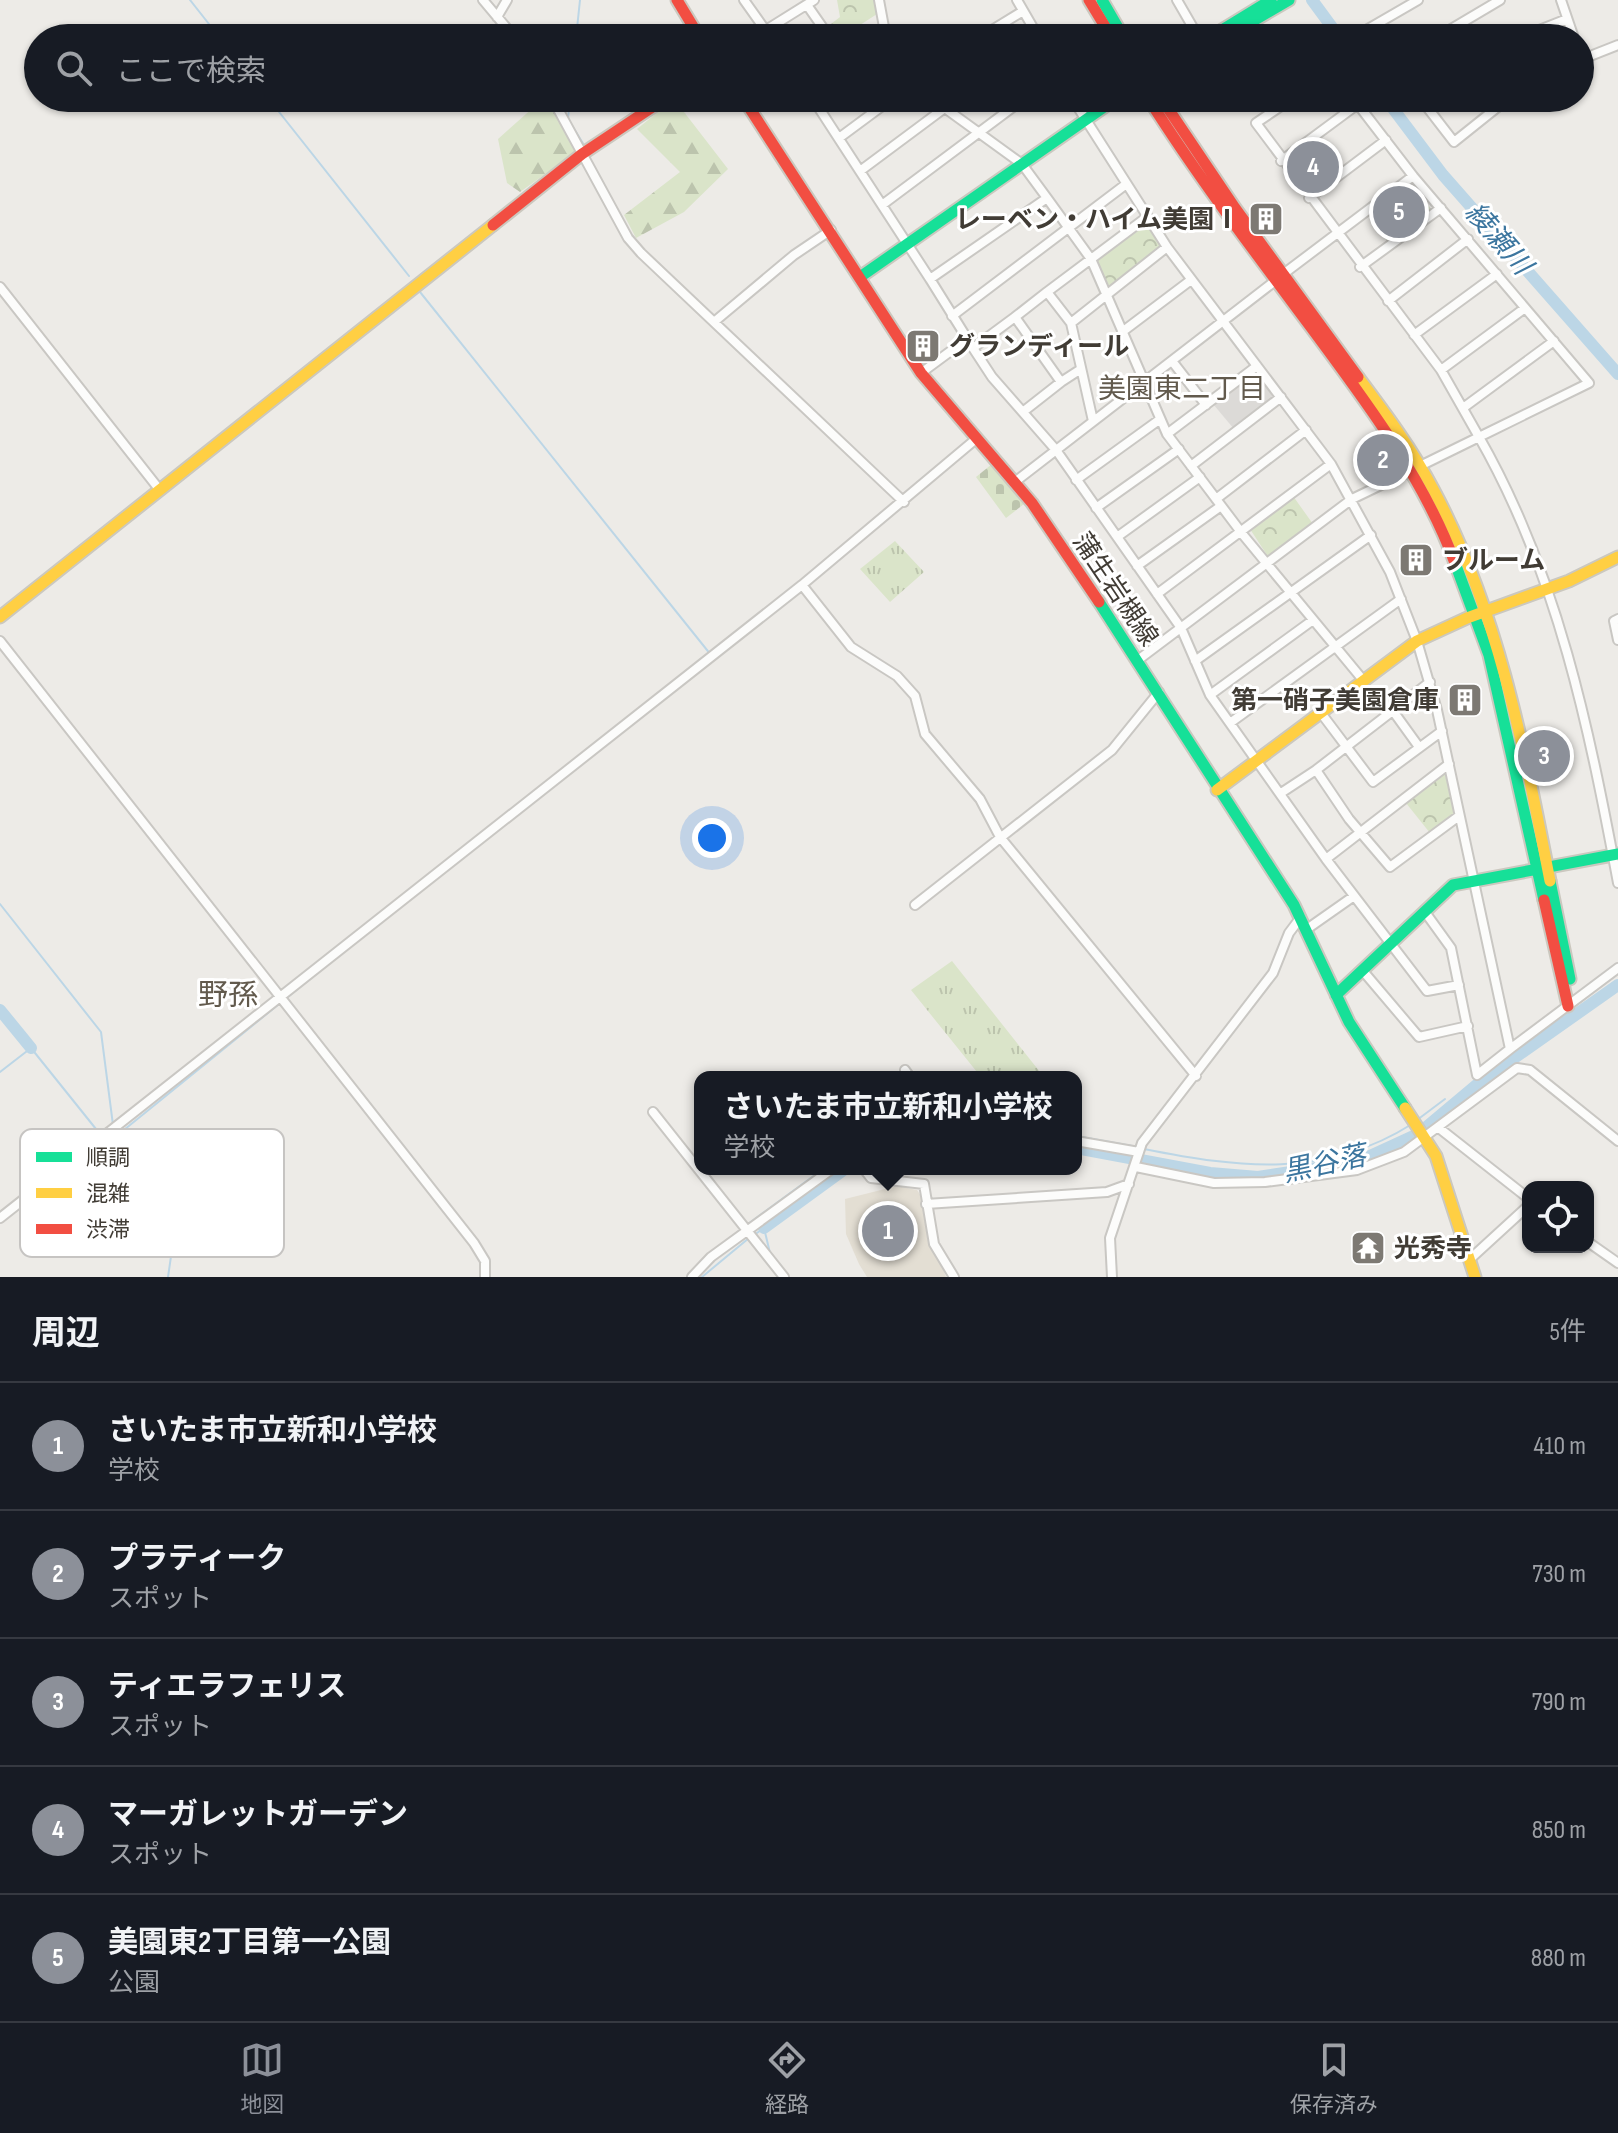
<!DOCTYPE html>
<html lang="ja">
<meta charset="utf-8">
<style>
body{margin:0;font-family:"Sofia Sans Condensed","Noto Sans JP",sans-serif;background:#20242c;color:#f1f3f6}
.controls{position:absolute;right:24px;bottom:24px;display:grid;overflow:hidden;border-radius:16px;box-shadow:0 2px 6px #0004}
.controls button{width:72px;height:72px;display:grid;place-items:center;padding:0;border:0;border-bottom:2px solid #363941;background:#171b24;color:#f1f3f6;font:40px sans-serif}
.you{position:absolute;left:712px;top:838px;width:28px;height:28px;margin:-20px;border:6px solid #fff;border-radius:50%;background:#1a73e8;box-shadow:0 0 0 12px #1a73e833}
.badge{display:grid;place-items:center;width:52px;height:52px;border-radius:50%;background:#8c9099;color:#fff;font-size:26px;font-weight:700}
.pin{position:absolute;translate:-50% -50%;border:4px solid #fff;box-shadow:0 2px 8px #0006}
.popup{position:absolute;left:694px;top:1071px;width:388px;height:104px;box-sizing:border-box;display:grid;place-content:center;border-radius:16px;background:#171b24;filter:drop-shadow(0 2px 6px #0005);font-size:26px;white-space:nowrap;color:#9ea1a6}
.popup b{font-size:30px;color:#f1f3f6}
.popup::after{content:'';position:absolute;left:50%;top:100%;margin-left:-16px;border:16px solid transparent;border-top-color:#171b24}
.list{margin:0;padding:0;list-style:none}
h2{display:flex;justify-content:space-between;align-items:center;height:104px;margin:0;padding:0 32px;font-size:34px}
h2 small{font-size:26px;font-weight:400;color:#9ea1a6}
.list li{display:grid;grid-template-columns:52px 1fr auto;gap:24px;align-items:center;box-sizing:border-box;height:128px;padding:0 32px;border-top:2px solid #363941}
.list b{display:block;font-size:30px;white-space:nowrap}
.list p{margin:0;font-size:26px;white-space:nowrap;color:#9ea1a6}
.list em{font-size:26px;font-style:normal;color:#9ea1a6}
.icon{flex:none;width:44px;height:44px;fill:none;stroke:currentColor;stroke-width:2;stroke-linecap:round;stroke-linejoin:round}
.map{position:relative;flex:none;width:1618px;height:1277px;overflow:hidden}
.search{position:absolute;background:#171b24;box-shadow:0 2px 6px #0004;left:24px;right:24px;top:24px;height:88px;display:flex;align-items:center;gap:20px;box-sizing:border-box;padding:0 28px;border-radius:44px;color:#9ea1a6;font-size:30px}
.sheet{height:744px;background:#171b24}
nav{display:flex;justify-content:space-around;align-items:center;box-sizing:border-box;height:112px;border-top:2px solid #363941;background:#171b24;font-size:22px;color:#9ea1a6}
nav a{display:grid;justify-items:center;gap:4px}
nav .on{color:#8c9099}
.map>svg:first-child{display:block}
.education{fill:#e3ded3}
.grass{fill:url(#grass-tufts)}
.forest{fill:url(#forest-firs)}
.cemetery{fill:url(#cemetery-stones)}
.park{fill:url(#park-crowns)}
.parking{fill:#dcdad7}
.lines{fill:none;stroke-linecap:round;stroke-linejoin:round}
.stream{stroke:#bcd6e6;stroke-width:2}
.river{stroke:#bcd6e6;stroke-width:12}
.street-casing{stroke:#c9c7c3;stroke-width:12}
.fast-casing{stroke:#cbc8bf;stroke-width:15}
.slow-casing{stroke:#cbc8bf;stroke-width:15}
.jam-casing{stroke:#cbc8bf;stroke-width:15}
.street{stroke:#fcfcfb;stroke-width:8}
.fast{stroke:#16e098;stroke-width:11}
.slow{stroke:#ffcf43;stroke-width:11}
.jam{stroke:#f24e42;stroke-width:11}
.labels{text-anchor:middle;stroke-width:6;stroke-linejoin:round;paint-order:stroke}
.poi-label{font-size:26px;font-weight:bold;fill:#413c35;stroke:#fff;text-anchor:start}
.street-label{font-size:26px;fill:#413c35;stroke:#fff}
.water-label{font-size:28px;font-style:italic;fill:#3c769f;stroke:#fff}
.neighbourhood-label{font-size:28px;fill:#625a4d;stroke:#fff}
.quarter-label{font-size:30px;fill:#625a4d;stroke:#fff}
.key{fill:#fff;stroke:#c6c4c2;stroke-width:2}
.key-label{font-size:22px;fill:#413c35}
</style>
<div class="map">
<svg width="1618" height="1277" viewBox="0 0 1618 1277">
<defs>
<pattern id="grass-tufts" width="24" height="20" patternUnits="userSpaceOnUse" patternTransform="scale(2)"><rect width="24" height="20" fill="#dae4c9"/><path d="M3 7l-1-3M5 7V3M7 7l1-3M15 17l-1-3M17 17v-4M19 17l1-3" fill="none" stroke="#bcc4ad"/></pattern>
<pattern id="forest-firs" width="22" height="20" patternUnits="userSpaceOnUse" patternTransform="scale(2)"><rect width="22" height="20" fill="#dae4c9"/><path d="M5 1l3.5 6h-7zM16 11l3.5 6h-7z" fill="#bcc4ad"/></pattern>
<pattern id="cemetery-stones" width="16" height="16" patternUnits="userSpaceOnUse" patternTransform="scale(2)"><rect width="16" height="16" fill="#dae4c9"/><path d="M2 7V4a2 2 0 0 1 4 0v3zM10 15v-3a2 2 0 0 1 4 0v3z" fill="#bcc4ad"/></pattern>
<pattern id="park-crowns" width="20" height="18" patternUnits="userSpaceOnUse" patternTransform="scale(2)"><rect width="20" height="18" fill="#dae4c9"/><path d="M2 6a3 3 0 1 1 6 0M12 15a3 3 0 1 1 6 0" fill="none" stroke="#bcc4ad"/></pattern>
</defs>
<rect width="100%" height="100%" fill="#edebe7"/>
<path class="education" d="M897,1186L917,1190L921,1196L928,1229L946,1277H867L859,1264L846,1234L845,1199Z"/>
<path class="grass" d="M895,541L924,572L890,602L860,569Z
M952,961L1044,1077H981L911,990Z"/>
<path class="forest" d="M530,98H547L576,152L520,192L507,183L498,139L535,106Z
M674,99L728,169L684,212L636,238L624,215L680,172L637,129Z"/>
<path class="cemetery" d="M992,464L1024,504L1006,518L976,477Z"/>
<path class="park" d="M837,0H874L877,14L840,38H834L827,27L840,17Z
M1409,182L1431,209L1387,241L1368,214Z
M1148,224L1162,246L1110,288L1096,260Z
M1293,496L1313,524L1271,556L1267,555L1250,529Z
M1444,771L1455,812L1430,833L1406,803Z"/>
<path class="parking" d="M1255,371L1274,398L1234,429L1213,404Z"/>
<g class="lines">
<path class="stream" d="M190,0L220,38
M576,38L580,0
M268,98L409,276
M570,98L568,119L584,145
M420,292L711,655
M0,904L101,1032L113,1125
M284,1000L363,936
M0,1072L31,1048L100,1134
M1417,1120L1445,1099
M1076,1136L1138,1147
M104,1139L175,1229L168,1277
M110,1147L114,1138L279,1004
M1144,1149C1239,1168 1325,1179 1412,1124
M748,1224L823,1169
M754,1235L764,1228L770,1253
M726,1241L743,1228
M687,1277L708,1255
M702,1277L749,1238"/>
<path class="river" d="M1312,0L1340,38
M1385,98L1443,175L1618,374
M0,1010L31,1048
M1076,1148L1210,1173L1258,1177L1357,1162L1418,1134L1480,1082L1618,985
M764,1228L845,1169"/>
<g class="street-casing">
<path id="street" d="M483,0L515,38
M744,0L771,38
M879,0L886,38
M1017,0L1039,38
M1177,0L1199,38
M1561,0L1574,38
M807,5L830,38
M497,17L507,0
M766,30L814,0
M979,38L1023,11
M1375,38L1368,29L1418,0
M1436,38L1500,0
M1519,38L1567,19
M1580,60L1618,45
M552,98L628,238L641,253L904,502
M821,98L815,102L930,279
M931,98L1022,164L1047,198L930,279L973,348L1015,317
M1072,98L1167,247L1331,464L1390,572L1417,641L1437,710L1510,1049L1477,1075L1451,948L1425,912
M1293,98L1256,123L1441,370L1479,437L1589,383L1413,176L1353,98
M1420,98L1454,142L1509,98
M839,138L893,98
M1281,161L1358,104
M860,171L958,98
M1047,198L1091,259L1167,434L1244,536L1363,680
M1309,198L1386,140
M882,205L1025,98
M1360,267L1441,208
M1282,275L1413,176
M0,287L159,489
M1047,292L1147,217
M1388,301L1468,239
M952,316L1125,185
M714,322L794,255L831,230
M1071,323L1093,421
M1122,332L1191,280
M1414,335L1497,274
M973,348L992,377L1056,450L1181,628L1210,695L1326,859L1427,991L1459,985
M1172,361L1206,405
M1081,369L1061,382L1015,317L1047,292L1071,323L1167,247
M1441,370L1525,308
M921,373L967,339
M1463,408L1554,341
M1024,411L1061,382
M1167,434L1257,366
M1191,466L1281,397
M1420,466L1479,437C1558,575 1589,728 1618,883
M1076,480L1159,420
M1016,481L1275,281
M1216,499L1306,430
M1096,508L1179,449
M1117,537L1200,477
M1137,566L1221,506
M802,585L851,647L897,676L915,696L925,734L980,799L1000,837L1196,1076
M1157,594L1331,464
M1618,619L1614,621L1618,640
M0,641L474,1243L485,1261V1277
M1138,660L1352,499L1410,471
M1195,661L1371,535
M1210,695L1313,620
M1393,711L1419,747
M1321,713L1373,782L1442,731
M1230,723L1401,599
M1316,770L1349,819L1390,867L1459,816
M1281,793L1316,770L1430,682
M1326,859L1449,764
M915,905L1112,750L1159,692
M1307,929L1354,896
M1363,971L1419,1037L1468,1026
M1510,1049L1618,968
M905,1070L910,1077
M653,1112L784,1277
M1439,1128L1528,1198
M1076,1141L1139,1152
M1136,1167L1214,1183L1265,1182L1357,1170L1404,1152L1517,1068L1530,1070L1618,1141
M864,1169L871,1178L924,1184L934,1244L954,1277
M926,1204L1107,1192L1129,1184
M0,1218L802,585L976,439
M1588,1242L1618,1263
M1469,1260L1528,1206
M692,1277L711,1257L832,1169
M1112,1277L1110,1238L1142,1143L1273,973L1289,933L1301,917"/>
</g>
<g class="fast-casing">
<path id="fast" d="M1102,0L1124,38
M1209,38L1271,0
M1224,38L1289,0
M860,277L1117,98
M1455,563L1489,655L1544,900
M1099,602L1294,905L1349,1022L1405,1108
M1550,881L1570,979
M1336,995L1453,885L1618,854"/>
</g>
<g class="slow-casing">
<path id="slow" d="M1358,377C1385,413 1412,449 1433,489C1498,610 1524,748 1550,881
M0,617L493,225
M1217,790L1417,641L1467,618L1569,581L1618,557
M1405,1108L1436,1156L1475,1277"/>
</g>
<g class="jam-casing">
<path id="jam" d="M677,0L700,38
M1089,0L1112,38
M743,98L921,373L1032,503L1099,602
M1148,98C1198,177 1254,251 1310,326C1364,399 1423,476 1455,563
M1161,98L1235,208L1358,377
M493,225L582,154L666,98
M1544,900L1568,1006"/>
</g>
<use href="#street" class="street"/>
<use href="#fast" class="fast"/>
<use href="#slow" class="slow"/>
<use href="#jam" class="jam"/>
</g>
<defs>
<g id="building-square" transform="scale(1.8)"><rect x="-9" y="-9" width="18" height="18" rx="4" fill="#7d7973" stroke="#fff"/><path d="M-4-6H4V6H1V3H-1V6H-4ZM-2.5-4.3h1.7v1.8h-1.7ZM.8-4.3h1.7v1.8H.8ZM-2.5-1h1.7V.8h-1.7ZM.8-1h1.7V.8H.8Z" fill="#fff"/></g>
<g id="temple-square" transform="scale(1.8)"><rect x="-9" y="-9" width="18" height="18" rx="4" fill="#7d7973" stroke="#fff"/><path d="M0-6L5-2H3V0L6.5 2.5H4V6H1.5V3h-3V6H-4V2.5H-6.5L-3 0V-2H-5Z" fill="#fff"/></g>
</defs>
<g fill-rule="evenodd">
<use href="#building-square" x="1266" y="219"/>
<use href="#building-square" x="923" y="346"/>
<use href="#building-square" x="1416" y="560"/>
<use href="#building-square" x="1465" y="700"/>
<use href="#temple-square" x="1368" y="1248"/>
</g>
<g class="labels">
<g class="poi-label">
<text x="1240" y="228" text-anchor="end">レーベン・ハイム美園Ⅰ</text>
<text x="949" y="355">グランディール</text>
<text x="1442" y="569">ブルーム</text>
<text x="1439" y="709" text-anchor="end">第一硝子美園倉庫</text>
<text x="1394" y="1257">光秀寺</text>
</g>
<g class="street-label">
<text transform="translate(1116 589) rotate(56)" y="9">蒲生岩槻線</text>
</g>
<g class="water-label">
<text transform="translate(1499 238) rotate(49)" y="10">綾瀬川</text>
<text transform="translate(1324 1163) rotate(-12)" y="10">黒谷落</text>
</g>
<g class="neighbourhood-label">
<text x="1182" y="398">美園東二丁目</text>
</g>
<g class="quarter-label">
<text x="228" y="1005">野孫</text>
</g>
</g>
<rect x="20" y="1129" width="264" height="128" rx="12" class="key"/>
<rect x="36" y="1152" width="36" height="10" fill="#16e098"/>
<rect x="36" y="1188" width="36" height="10" fill="#ffcf43"/>
<rect x="36" y="1224" width="36" height="10" fill="#f24e42"/>
<g class="key-label">
<text x="86" y="1165">順調</text>
<text x="86" y="1201">混雑</text>
<text x="86" y="1237">渋滞</text>
</g>
</svg>
<div class="controls">
<button><svg class="icon" aria-label="locate" viewBox="0 0 24 24"><circle cx="12" cy="12" r="6"/><path d="M12 2v4M12 18v4M2 12h4M18 12h4"/></svg></button>
</div>
<div class="you"></div>
<div class="pin badge" style="left:888px;top:1231px">1</div>
<div class="popup"><b>さいたま市立新和小学校</b>学校</div>
<div class="pin badge" style="left:1383px;top:460px">2</div>
<div class="pin badge" style="left:1544px;top:756px">3</div>
<div class="pin badge" style="left:1313px;top:167px">4</div>
<div class="pin badge" style="left:1399px;top:212px">5</div>
<div class="search"><svg class="icon" aria-label="search" viewBox="0 0 24 24"><circle cx="10" cy="10" r="6"/><path d="M15 15l6 6"/></svg>ここで検索</div>
</div>
<section class="sheet">
<h2>周辺<small>5件</small></h2>
<ul class="list">
<li><span class="badge">1</span><div><b>さいたま市立新和小学校</b><p>学校</p></div><em>410 m</em></li>
<li><span class="badge">2</span><div><b>プラティーク</b><p>スポット</p></div><em>730 m</em></li>
<li><span class="badge">3</span><div><b>ティエラフェリス</b><p>スポット</p></div><em>790 m</em></li>
<li><span class="badge">4</span><div><b>マーガレットガーデン</b><p>スポット</p></div><em>850 m</em></li>
<li><span class="badge">5</span><div><b>美園東2丁目第一公園</b><p>公園</p></div><em>880 m</em></li>
</ul>
</section>
<nav>
<a class="on"><svg class="icon" aria-label="map" viewBox="0 0 24 24"><path d="M3 6l6-2 6 2 6-2v14l-6 2-6-2-6 2zM9 4v14M15 6v14"/></svg>地図</a>
<a><svg class="icon" aria-label="directions" viewBox="0 0 24 24"><path d="M12 3l9 9-9 9-9-9zM9 14v-3h6M13 9l2 2-2 2"/></svg>経路</a>
<a><svg class="icon" aria-label="saved" viewBox="0 0 24 24"><path d="M7 4h10v16l-5-4-5 4z"/></svg>保存済み</a>
</nav>
